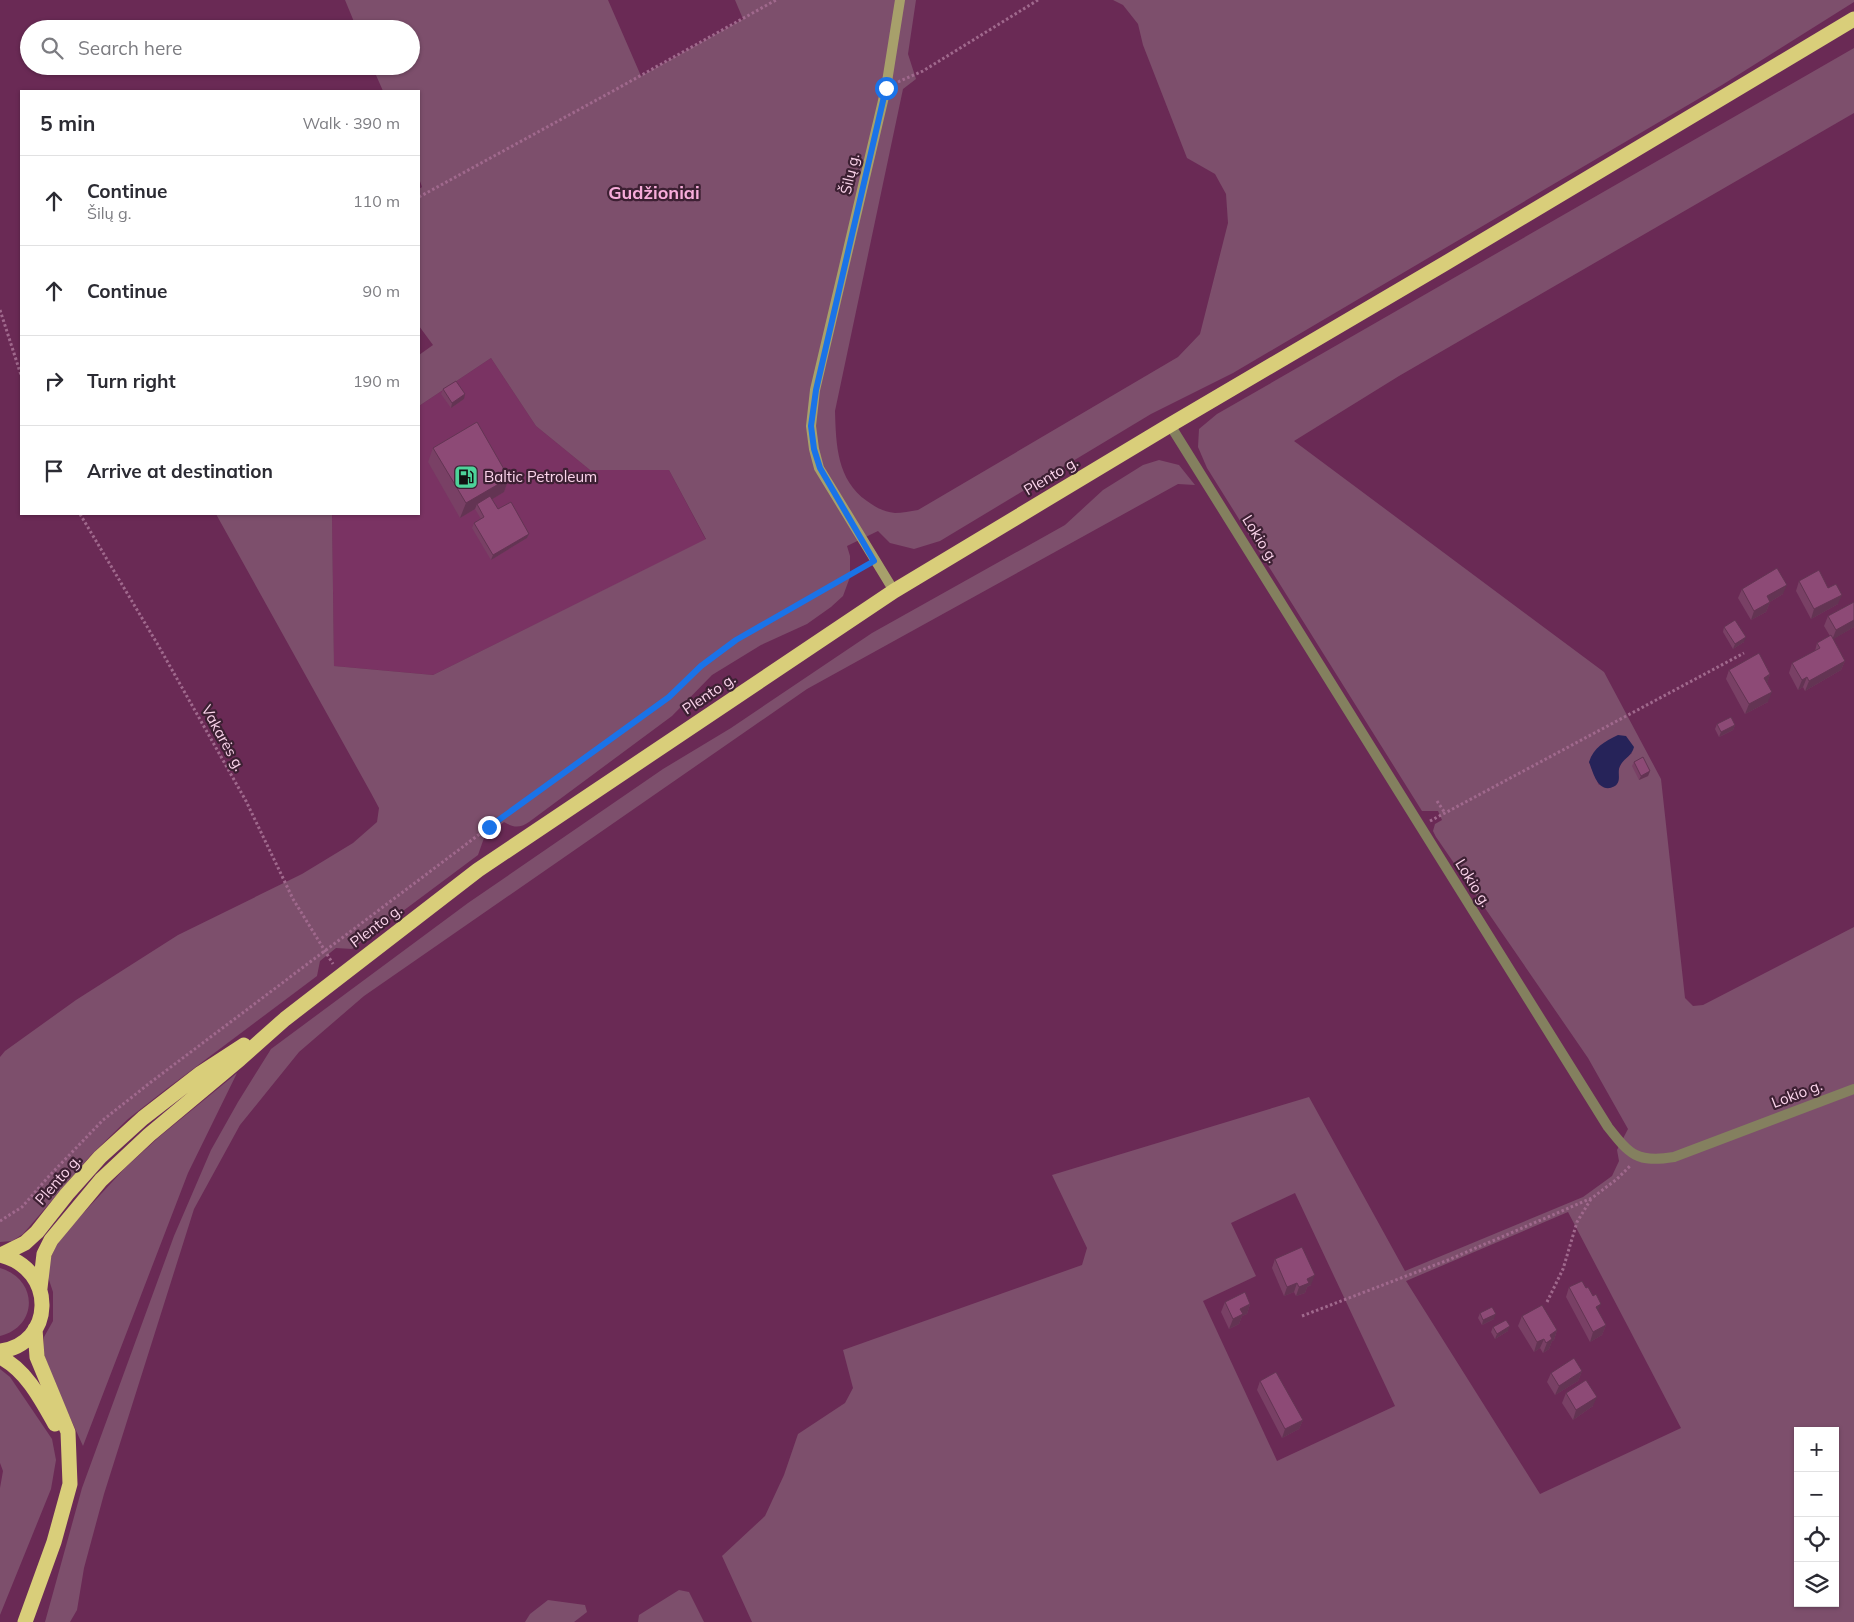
<!DOCTYPE html>
<meta charset="utf-8">
<style>
body{margin:0;font-family:Mulish,sans-serif;background:#f2f2f3;color:#2b2b33}
.controls{position:absolute;right:15px;bottom:15px;display:grid;overflow:hidden;border-radius:0px;box-shadow:0 1px 4px #0004}
.controls button{width:45px;height:45px;display:grid;place-items:center;padding:0;border:0;border-bottom:1px solid #e1e1e2;background:#fff;color:#2b2b33;font:25px sans-serif}
.stop{position:absolute;width:15px;height:15px;margin:-11px;border:4px solid #1a73e8;border-radius:50%;background:#fff}
.stop.end{background:#1a73e8;border-color:#fff;box-shadow:0 1px 5px #0008}
.list{margin:0;padding:0;list-style:none}
h2{display:flex;justify-content:space-between;align-items:center;height:65px;margin:0;padding:0 20px;font-size:21px}
h2 small{font-size:16px;font-weight:400;color:#7c7c81}
.list li{display:grid;grid-template-columns:32px 1fr auto;gap:15px;align-items:center;box-sizing:border-box;height:90px;padding:0 20px;border-top:1px solid #e1e1e2}
.list b{display:block;font-size:19px;white-space:nowrap}
.list p{margin:0;font-size:16px;white-space:nowrap;color:#7c7c81}
.list em{font-size:16px;font-style:normal;color:#7c7c81}
.icon{flex:none;width:28px;height:28px;fill:none;stroke:currentColor;stroke-width:2;stroke-linecap:round;stroke-linejoin:round}
.map{position:relative;flex:none;width:1854px;height:1622px;overflow:hidden}
.search{position:absolute;background:#fff;box-shadow:0 1px 4px #0004;left:20px;top:20px;width:400px;height:55px;display:flex;align-items:center;gap:12px;box-sizing:border-box;padding:0 18px;border-radius:28px;color:#7c7c81;font-size:19px}
.panel{position:absolute;background:#fff;box-shadow:0 1px 4px #0004;left:20px;top:90px;width:400px;height:425px;border-radius:0px}
.map>svg:first-child{display:block}
.built{fill:#7a3363}
.green{fill:#7d4f6c;fill-rule:evenodd}
.water{fill:#262359}
.lines{fill:none;stroke-linecap:round;stroke-linejoin:round}
.path{stroke:#a0698d;stroke-width:3;stroke-dasharray:2.5 2.5;stroke-linecap:butt}
.street{stroke:#84805f;stroke-width:10}
.secondary{stroke:#a7a06b;stroke-width:10}
.highway{stroke:#d9ce7a;stroke-width:15}
.wall{fill:#794065}
.shaded-wall{fill:#633453}
.building{fill:#8d4a76;stroke:#633453}
.route{stroke:#1a73e8;stroke-width:6}
.labels{text-anchor:middle;stroke-width:4.5;stroke-linejoin:round;paint-order:stroke}
.street-label{font-size:15px;fill:#fcd5ec;stroke:#3d2033}
.poi-label{font-size:15px;fill:#fcd5ec;stroke:#3d2033;text-anchor:start}
.quarter-label{font-size:18px;font-weight:bold;fill:#f8addb;stroke:#3d2033}
</style>
<div class="map">
<svg width="1854" height="1622" viewBox="0 0 1854 1622">
<rect width="100%" height="100%" fill="#6a2a55"/>
<path class="built" d="M491,358L536,426L590,470H669L706,540L433,675L334,666L332,514H419V406Z"/>
<path class="green" d="M345,0H608L641,76L743,19L735,0H916L908,54L916,79L903,89L835,411C836,445 837,480 867,501C875,507 884,512 895,513C902,513 910,511 918,510L1178,357L1200,334L1228,223L1226,194L1215,174L1187,158L1143,45L1138,24L1123,5L1113,0H1854V2L1722,85L1233,373L1151,414L940,541L914,549L890,543L878,531L847,546L850,556V577L843,596L831,607L807,624L761,645L712,675L672,716L529,822C520,828 514,828 504,822L484,838L478,855L352,949L336,948L320,961L317,976L165,1090L128,1119L91,1155L23,1234L12,1241L0,1242V1057L5,1051L76,1000L178,935L302,874L353,843L377,822L379,808L371,793L216,514H332L334,666L433,675L706,539L669,470H590L536,426L491,358L419,406V355L433,345L419,326V189L422,187L419,178V91H383L372,66H411V29H357Z
M1854,48V113L1399,376L1294,441L1604,672L1661,779L1685,998L1693,1006L1703,1005L1854,927V1622H752L722,1556L765,1516L784,1475L798,1434L845,1403L853,1388L843,1350L1082,1265L1087,1248L1052,1175L1309,1097L1405,1271L1583,1197L1612,1176L1619,1161L1617,1150L1628,1129L1588,1058L1436,837L1433,831L1435,824L1442,820L1438,811H1422L1207,468L1198,447L1199,429L1217,414ZM1632,753L1623,760L1618,770L1599,785L1589,762ZM1295,1193L1395,1406L1277,1461L1203,1301L1256,1276L1231,1223ZM1568,1212L1681,1428L1540,1494L1406,1281ZM1798,1431H1835V1603H1798Z
M1159,460L1179,465L1195,485L1178,484L807,689L364,996L299,1052L240,1125L194,1209L104,1494L84,1568L77,1610L70,1622H45L82,1488L174,1236L211,1150L238,1102L271,1049L468,903L663,769L731,728L872,633L1065,525L1103,490L1143,465Z
M237,1073L188,1173L83,1446L57,1389L43,1352L44,1337L53,1321V1292L48,1277L49,1262L55,1247L64,1234L125,1168L159,1137Z
M0,1268C38,1279 39,1326 0,1336Z
M0,1369L10,1377L52,1439L56,1460L51,1489L0,1615V1488L3,1471L0,1463Z
M679,1590L689,1592L704,1622H638L639,1615Z
M548,1600L585,1605L587,1612L574,1622H525L530,1614Z"/>
<path class="water" d="M1618,735L1626,736L1634,747C1632,756 1624,758 1620,766C1617,772 1621,779 1617,784C1615,787 1612,787 1610,788C1597,790 1593,772 1589,762C1594,747 1604,742 1618,735Z"/>
<g class="lines">
<path class="path" d="M898,82L923,71L1038,0
M419,197L613,91L776,0
M0,310L21,375
M80,514L158,645L246,801L293,899L333,964
M1437,801L1445,813
M1430,821L1744,653
M0,1221L22,1207L50,1175L103,1120L151,1082L489,827L669,697L701,666L736,640L865,566
M1547,1302L1563,1269L1577,1222L1591,1199
M1302,1316L1448,1260L1592,1198L1617,1179L1631,1165"/>
<path class="street" d="M1170,425L1608,1127C1630,1155 1637,1163 1674,1157L1854,1089"/>
<path class="secondary" d="M894,591L819,468L814,449L811,426L815,390L886,88L900,0"/>
<path class="highway" d="M0,1255C58,1269 54,1345 0,1351
M1,1255L25,1243L37,1232L67,1194L100,1157L143,1118L201,1073L244,1045
M40,1288L44,1254L51,1240L101,1180L149,1135L240,1059L285,1019L478,870L894,591L1170,425L1444,264L1854,19
M0,1357C26,1370 41,1399 55,1424
M25,1622L54,1542L70,1484L68,1432L37,1357L35,1329"/>
</g>
<path class="wall" d="M443,389L464,399L451,408L441,394Z
M433,448L509,478L504,492L492,499L498,509L529,534L527,538L491,560L472,528L474,523L481,519L475,509L460,518L428,462Z
M1799,581L1828,588L1838,604L1811,619L1796,591Z
M1742,589L1783,594L1770,602L1766,612L1751,620L1738,598Z
M1854,602V627L1833,639L1845,661L1841,670L1805,691L1803,687L1798,690L1789,673L1792,663L1815,651L1817,643L1830,636L1824,626L1828,616Z
M1724,627L1744,642L1733,649L1723,632Z
M1729,670L1770,674L1767,683L1768,702L1745,714L1726,679Z
M1717,724L1735,725L1733,730L1719,737L1715,729Z
M1634,762L1650,771L1648,776L1639,780L1632,766Z
M1275,1259L1311,1285L1307,1287L1305,1293L1296,1296L1294,1292L1284,1296L1272,1268Z
M1569,1287L1598,1311L1606,1325L1602,1335L1590,1342L1566,1297Z
M1225,1302L1250,1304L1247,1314L1242,1316L1239,1324L1229,1329L1221,1312Z
M1480,1313L1494,1319L1482,1325L1478,1318Z
M1522,1316L1557,1330L1554,1340L1552,1341L1549,1349L1543,1353L1540,1348L1534,1352L1518,1326Z
M1493,1327L1508,1331L1495,1339L1491,1332Z
M1582,1371L1578,1381L1555,1395L1547,1382L1551,1373Z
M1260,1381L1303,1420L1299,1429L1282,1438L1257,1390Z
M1566,1393L1593,1406L1573,1420L1562,1403Z"/>
<path class="shaded-wall" d="M465,394L464,399L451,408L452,403Z
M509,478L504,492L479,507L477,504L475,509L460,518L466,503Z
M529,534L527,538L491,560L493,555Z
M1787,585L1783,594L1770,602L1766,612L1751,620L1754,611L1767,596Z
M1842,595L1838,604L1811,619L1814,609Z
M1854,620V627L1832,640L1836,630Z
M1746,637L1744,642L1733,649L1735,644Z
M1845,661L1841,670L1805,691L1809,681Z
M1770,674L1767,684L1764,678Z
M1807,677L1803,687L1798,690L1802,680Z
M1772,692L1768,702L1745,714L1749,704Z
M1735,725L1733,730L1719,737L1721,732Z
M1650,771L1648,776L1639,780L1641,776Z
M1315,1275L1311,1285L1307,1287L1305,1293L1296,1296L1299,1287L1307,1279Z
M1297,1283L1294,1292L1284,1296L1287,1287Z
M1250,1304L1247,1314L1242,1316L1239,1324L1229,1329L1233,1319L1240,1309Z
M1601,1304L1597,1314L1596,1307Z
M1496,1314L1494,1319L1482,1325L1483,1320Z
M1606,1325L1602,1335L1590,1342L1593,1332Z
M1510,1326L1508,1331L1495,1339L1497,1334Z
M1557,1330L1554,1340L1552,1341L1549,1349L1543,1353L1550,1335Z
M1544,1339L1540,1348L1534,1352L1537,1342Z
M1582,1371L1578,1381L1555,1395L1559,1386Z
M1597,1397L1593,1406L1573,1420L1576,1410Z
M1303,1420L1299,1429L1282,1438L1285,1429Z"/>
<path class="building" d="M456,381L465,394L452,403L443,389Z
M477,422L509,478L466,503L433,448Z
M490,496L498,509L511,502L529,534L493,555L474,523L484,517L477,504Z
M1777,568L1787,585L1767,596L1770,602L1754,611L1742,589Z
M1819,570L1828,588L1836,584L1842,595L1814,609L1799,581Z
M1854,602V620L1836,630L1828,616Z
M1735,620L1746,637L1735,644L1724,627Z
M1831,635L1845,661L1809,681L1807,677L1802,680L1792,663L1820,648L1817,643Z
M1759,653L1770,674L1764,678L1772,692L1749,704L1729,670Z
M1731,717L1735,725L1721,732L1717,724Z
M1643,757L1650,771L1641,776L1634,762Z
M1302,1247L1315,1275L1307,1279L1309,1283L1299,1287L1297,1283L1287,1287L1275,1259Z
M1582,1281L1586,1288L1588,1287L1593,1296L1596,1294L1601,1304L1596,1307L1606,1325L1593,1332L1569,1287Z
M1245,1292L1250,1304L1240,1309L1243,1314L1233,1319L1225,1302Z
M1542,1305L1557,1330L1550,1335L1552,1339L1546,1343L1544,1339L1537,1342L1522,1316Z
M1492,1307L1496,1314L1483,1320L1480,1313Z
M1506,1320L1510,1326L1497,1334L1493,1327Z
M1574,1358L1582,1371L1559,1386L1551,1373Z
M1276,1372L1303,1420L1285,1429L1260,1381Z
M1586,1380L1597,1397L1576,1410L1566,1393Z"/>
<g class="lines">
<path class="route" d="M489,827L669,697L701,666L736,640L874,561L820,468L814,449L811,426L816,390L886,88"/>
</g>
<defs>
<g id="fuel-square" transform="scale(1.25)"><rect x="-9" y="-9" width="18" height="18" rx="4" fill="#4dd39a" stroke="#3d2033"/><path d="M-5.5-6h7V0h2V4h1.3V-2.5L3-4.5l.8-.8L6-3V5H2.5V1h-1V6h-7ZM-4.2-4.7v3.2H.2V-4.7Z" fill="#111"/></g>
</defs>
<g fill-rule="evenodd">
<use href="#fuel-square" x="466" y="477"/>
</g>
<g class="labels">
<g class="street-label">
<text transform="translate(850 174) rotate(-77)" y="5">Šilų g.</text>
<text transform="translate(1051 476) rotate(-31)" y="5">Plento g.</text>
<text transform="translate(1260 539) rotate(58)" y="5">Lokio g.</text>
<text transform="translate(709 694) rotate(-34)" y="5">Plento g.</text>
<text transform="translate(223 738) rotate(61)" y="5">Vakarės g.</text>
<text transform="translate(1473 883) rotate(58)" y="5">Lokio g.</text>
<text transform="translate(376 926) rotate(-37)" y="5">Plento g.</text>
<text transform="translate(1797 1094) rotate(-21)" y="5">Lokio g.</text>
<text transform="translate(58 1180) rotate(-49)" y="5">Plento g.</text>
</g>
<g class="poi-label">
<text x="484" y="482">Baltic Petroleum</text>
</g>
<g class="quarter-label">
<text x="654" y="199">Gudžioniai</text>
</g>
</g>
</svg>
<div class="controls">
<button>+</button>
<button>−</button>
<button><svg class="icon" aria-label="locate" viewBox="0 0 24 24"><circle cx="12" cy="12" r="6"/><path d="M12 2v4M12 18v4M2 12h4M18 12h4"/></svg></button>
<button><svg class="icon" aria-label="layers" viewBox="0 0 24 24"><path d="M12 4l9 5-9 5-9-5zM3 14l9 5 9-5"/></svg></button>
</div>
<div class="stop" style="left:886px;top:88px"></div>
<div class="stop end" style="left:489px;top:827px"></div>
<div class="search"><svg class="icon" aria-label="search" viewBox="0 0 24 24"><circle cx="10" cy="10" r="6"/><path d="M15 15l6 6"/></svg>Search here</div>
<section class="panel">
<h2>5 min<small>Walk · 390 m</small></h2>
<ul class="list">
<li><svg class="icon" aria-label="ahead" viewBox="0 0 24 24"><path d="M12 20V5M6 11l6-6 6 6"/></svg><div><b>Continue</b><p>Šilų g.</p></div><em>110 m</em></li>
<li><svg class="icon" aria-label="ahead" viewBox="0 0 24 24"><path d="M12 20V5M6 11l6-6 6 6"/></svg><div><b>Continue</b></div><em>90 m</em></li>
<li><svg class="icon" aria-label="right" viewBox="0 0 24 24"><path d="M7 20v-9h11M14 6l5 5-5 5"/></svg><div><b>Turn right</b></div><em>190 m</em></li>
<li><svg class="icon" aria-label="arrive" viewBox="0 0 24 24"><path d="M6 21V4h12l-3 4 3 4H6"/></svg><div><b>Arrive at destination</b></div></li>
</ul>
</section>
</div>
